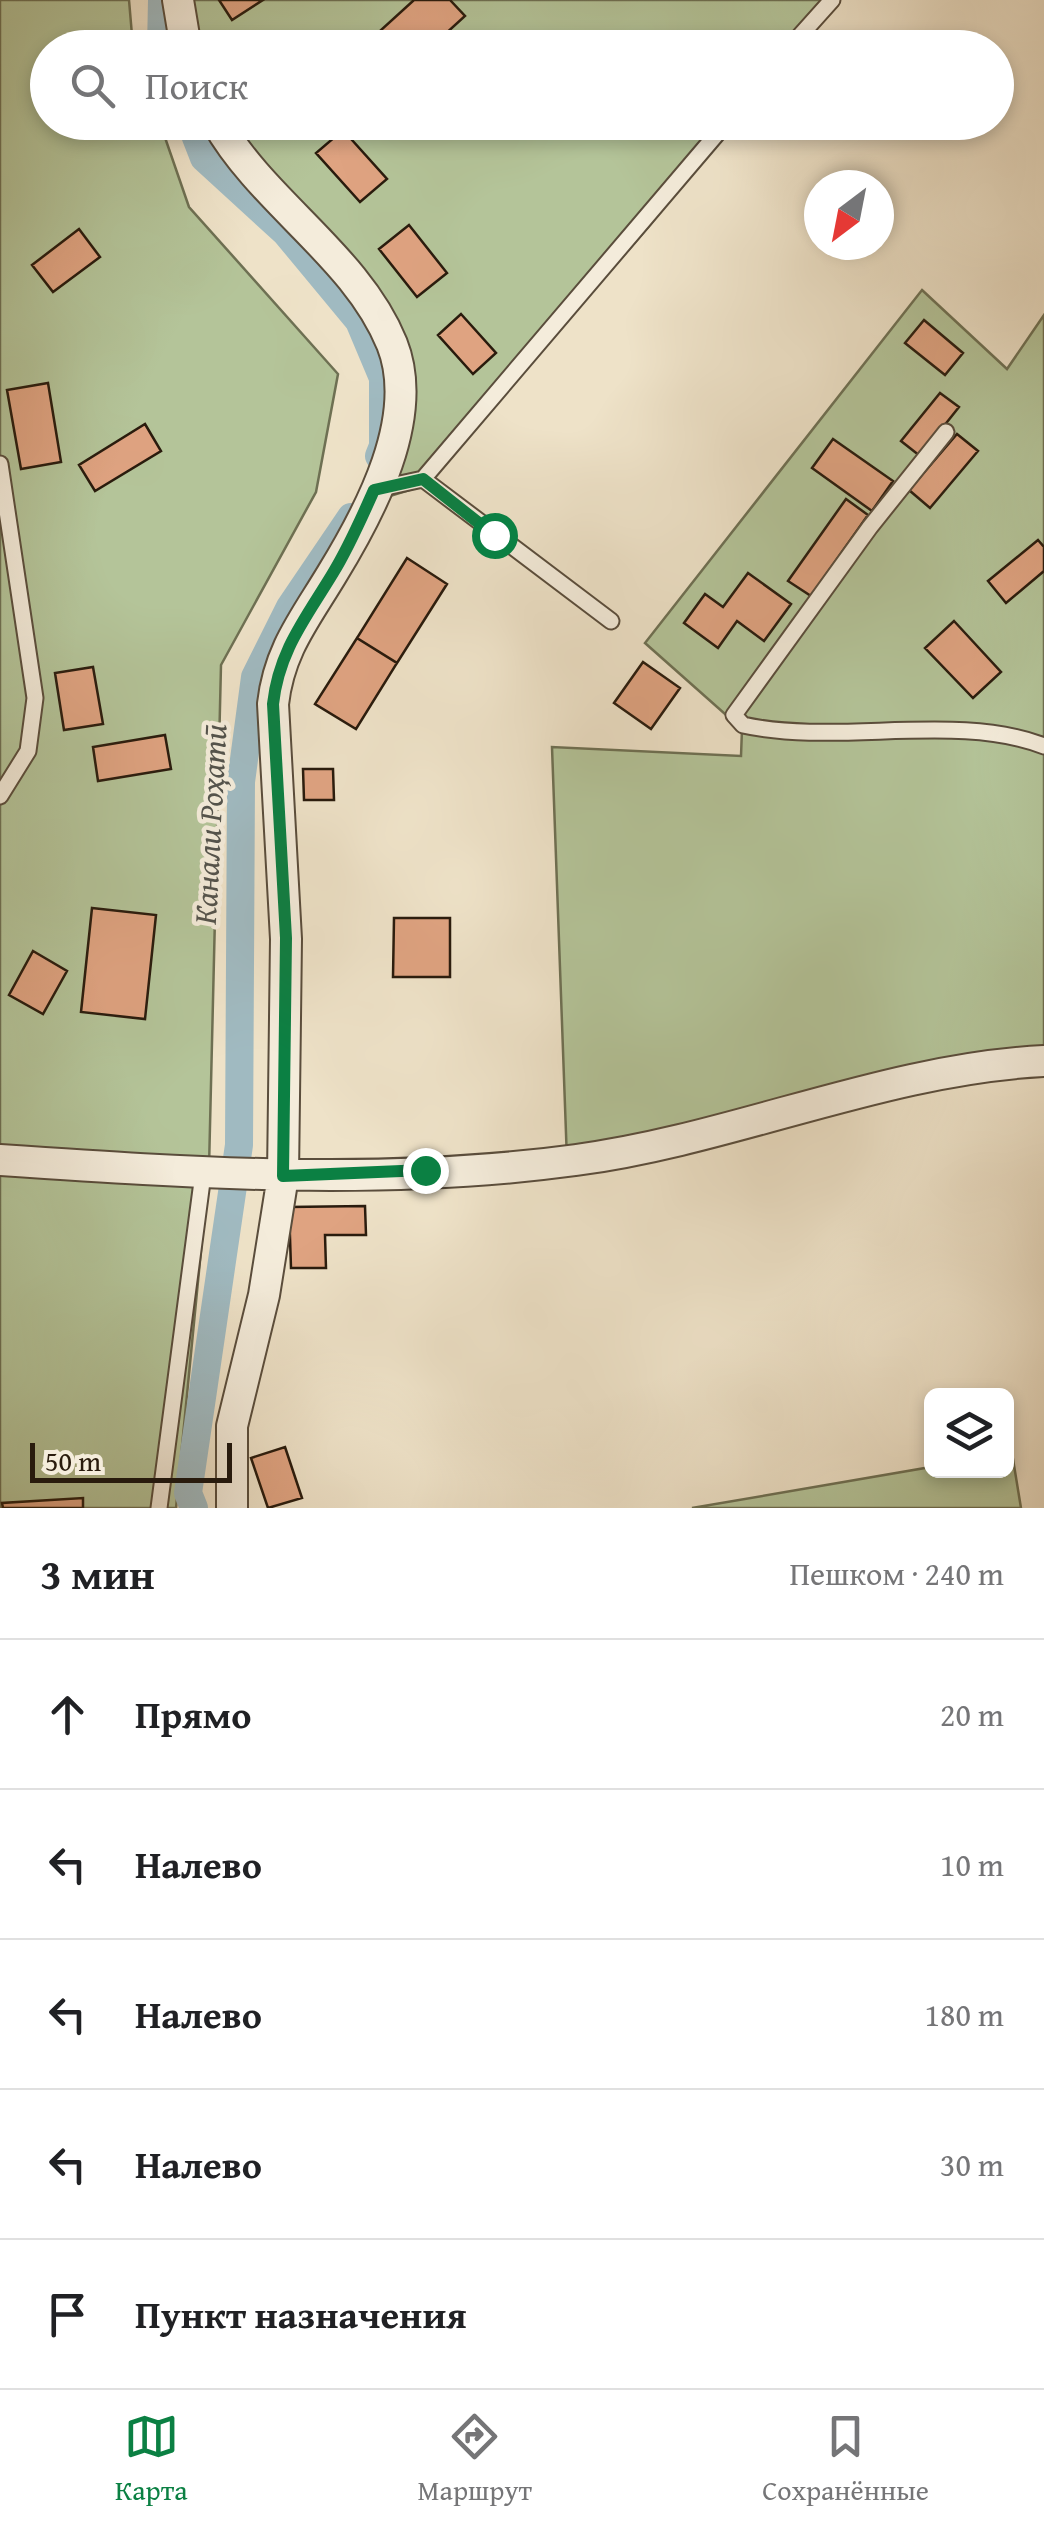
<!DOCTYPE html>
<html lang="ru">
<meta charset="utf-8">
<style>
body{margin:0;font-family:"Gentium Book Plus",serif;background:#f2f2f2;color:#202124}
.controls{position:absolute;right:30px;bottom:30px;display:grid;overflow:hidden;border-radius:15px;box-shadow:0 5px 15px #0003}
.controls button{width:90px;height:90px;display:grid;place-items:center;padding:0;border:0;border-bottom:2px solid #e0e0e0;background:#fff;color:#202124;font:50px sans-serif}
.compass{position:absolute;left:804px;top:170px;width:90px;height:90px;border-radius:50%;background:#fff;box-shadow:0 5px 15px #0003;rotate:212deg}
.scale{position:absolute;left:30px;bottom:25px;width:202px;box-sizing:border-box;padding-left:10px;border:5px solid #291b0d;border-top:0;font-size:28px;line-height:35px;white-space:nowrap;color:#291b0d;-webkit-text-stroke:8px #f4ecdb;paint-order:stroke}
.stop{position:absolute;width:30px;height:30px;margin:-22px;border:8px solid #0b8043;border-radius:50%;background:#fff}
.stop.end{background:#0b8043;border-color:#fff;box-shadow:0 2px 10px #0008}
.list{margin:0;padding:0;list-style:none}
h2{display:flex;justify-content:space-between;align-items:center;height:130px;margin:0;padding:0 40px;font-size:42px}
h2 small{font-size:32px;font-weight:400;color:#757577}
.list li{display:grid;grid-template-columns:65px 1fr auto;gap:30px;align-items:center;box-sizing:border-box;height:150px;padding:0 40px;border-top:2px solid #e0e0e0}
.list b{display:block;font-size:38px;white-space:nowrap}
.list em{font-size:32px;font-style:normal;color:#757577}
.icon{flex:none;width:55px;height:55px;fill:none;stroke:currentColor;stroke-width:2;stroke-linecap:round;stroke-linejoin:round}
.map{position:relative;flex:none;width:1044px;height:1508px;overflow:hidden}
.search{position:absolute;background:#fff;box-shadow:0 5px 15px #0003;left:30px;right:30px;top:30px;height:110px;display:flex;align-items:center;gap:25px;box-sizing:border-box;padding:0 35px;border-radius:55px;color:#757577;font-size:38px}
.sheet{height:880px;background:#fff}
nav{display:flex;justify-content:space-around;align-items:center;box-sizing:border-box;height:140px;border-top:2px solid #e0e0e0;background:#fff;font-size:28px;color:#757577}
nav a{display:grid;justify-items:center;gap:5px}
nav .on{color:#0b8043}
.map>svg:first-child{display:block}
.green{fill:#b4c499;stroke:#6e7053;stroke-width:2.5}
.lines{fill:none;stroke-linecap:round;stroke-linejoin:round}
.canal{stroke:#a0bac1;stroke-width:28}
.building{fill:#dfa381;stroke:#291b0d;stroke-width:2.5}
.lane-casing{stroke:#5a4d3c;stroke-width:19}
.street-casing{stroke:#5a4d3c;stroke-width:34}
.lane{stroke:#f4ecdb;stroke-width:15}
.street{stroke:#f4ecdb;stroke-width:30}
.route{stroke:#0b8043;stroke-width:12}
.labels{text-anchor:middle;stroke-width:9;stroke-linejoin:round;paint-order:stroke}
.water-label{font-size:32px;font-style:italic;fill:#53534c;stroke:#f4ecdb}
</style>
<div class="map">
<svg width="1044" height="1508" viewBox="0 0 1044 1508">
<rect width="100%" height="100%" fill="#eee2c8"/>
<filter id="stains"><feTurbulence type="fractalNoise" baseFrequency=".002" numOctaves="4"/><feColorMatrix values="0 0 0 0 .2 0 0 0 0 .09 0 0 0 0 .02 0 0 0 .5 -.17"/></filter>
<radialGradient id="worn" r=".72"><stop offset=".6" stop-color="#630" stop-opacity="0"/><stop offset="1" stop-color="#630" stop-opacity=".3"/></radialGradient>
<path class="green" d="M0,0H129L133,47L48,48V122L160,123L189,207L338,374L316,492L221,665L209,1168L176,1508H0Z
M183,0H836L792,48L191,47Z
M221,123H731L650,225L423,486L367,503L411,381Z
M922,290L1007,369L1044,315V1059L567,1161L552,747L741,756L742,729L645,643Z
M1012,1453L1021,1508H692L931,1467L932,1470H1006L1007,1454Z"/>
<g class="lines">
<path class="canal" d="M161,48L162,0
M190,122L204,158L286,233L359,321L383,378V446L379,456
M194,1508L188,1493L239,1145L241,782L255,677L290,607L351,517"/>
</g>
<path class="building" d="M219,0H263L232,20Z
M414,0H450L465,16L430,48H377L370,40Z
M343,130L387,179L360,202L316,153Z
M409,225L447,273L417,297L379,249Z
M79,229L100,257L53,292L32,265Z
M461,314L496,353L473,374L438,335Z
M924,320L963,353L945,375L905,343Z
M48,383L61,462L21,469L7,390Z
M940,393L959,407L920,456L901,441Z
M145,424L161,451L95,491L79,465Z
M957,434L978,451L930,508L909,490Z
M833,439L893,481L872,511L812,468Z
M846,499L868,515L811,596L788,581Z
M1038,540L1044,547V571L1006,603L988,581Z
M407,558L447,584L397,663L357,638Z
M748,573L791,604L764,641L737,621L718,648L684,623L705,594L723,607Z
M954,621L1001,672L973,698L925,648Z
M357,638L397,663L356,729L315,704Z
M643,662L680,688L651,729L614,703Z
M93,667L103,724L64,730L55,673Z
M165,735L171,769L98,781L93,747Z
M303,769H333L334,800H304Z
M92,908L156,915L145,1019L81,1012Z
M394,918H450V977H393Z
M33,951L67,971L43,1014L9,995Z
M365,1206L366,1235H325L326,1268H291L289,1207Z
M285,1447L302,1498L268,1508L251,1458Z
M83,1498V1508H3L2,1503Z"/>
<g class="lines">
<g class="lane-casing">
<path id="lane" d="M789,48L832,0
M946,432L870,527L734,715L743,725C837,746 957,712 1044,746
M0,464L35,698L28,751L0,796
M423,479L611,621
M377,489L423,479L727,122
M159,1508L203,1174"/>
</g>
<g class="street-casing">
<path id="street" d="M178,0L186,48
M217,122C263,203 357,257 392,344C421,417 370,512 332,574C305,619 279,650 273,704L286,939L283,1176L264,1295L232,1426V1508
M0,1160C191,1173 385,1186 576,1160C734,1139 884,1069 1044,1061"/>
</g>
<use href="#lane" class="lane"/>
<use href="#street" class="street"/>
</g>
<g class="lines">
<path class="route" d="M425,1170L283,1176L286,938L273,704C279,650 306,618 333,573C349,547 362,517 374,490L423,479L494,535"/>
</g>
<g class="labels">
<g class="water-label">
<text transform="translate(210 824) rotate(-87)" y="11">Канали Роҳатӣ</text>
</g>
</g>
<rect width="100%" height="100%" filter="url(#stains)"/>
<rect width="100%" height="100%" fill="url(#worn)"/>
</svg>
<div class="controls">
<button><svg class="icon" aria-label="layers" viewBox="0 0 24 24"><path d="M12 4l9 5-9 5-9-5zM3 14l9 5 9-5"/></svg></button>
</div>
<svg class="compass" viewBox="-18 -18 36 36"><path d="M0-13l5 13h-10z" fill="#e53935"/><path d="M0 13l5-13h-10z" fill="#757577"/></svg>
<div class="scale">50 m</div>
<div class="stop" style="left:494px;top:535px"></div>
<div class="stop end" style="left:425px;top:1170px"></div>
<div class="search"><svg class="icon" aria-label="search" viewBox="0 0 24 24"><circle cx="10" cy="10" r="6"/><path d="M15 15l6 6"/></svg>Поиск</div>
</div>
<section class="sheet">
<h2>3 мин<small>Пешком · 240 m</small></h2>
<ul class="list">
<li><svg class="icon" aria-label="ahead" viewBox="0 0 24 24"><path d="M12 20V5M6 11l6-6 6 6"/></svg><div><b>Прямо</b></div><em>20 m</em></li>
<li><svg class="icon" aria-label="left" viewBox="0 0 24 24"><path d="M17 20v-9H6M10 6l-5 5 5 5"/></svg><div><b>Налево</b></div><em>10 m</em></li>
<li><svg class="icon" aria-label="left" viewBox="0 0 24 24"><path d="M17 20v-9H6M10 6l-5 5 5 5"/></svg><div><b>Налево</b></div><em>180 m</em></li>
<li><svg class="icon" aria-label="left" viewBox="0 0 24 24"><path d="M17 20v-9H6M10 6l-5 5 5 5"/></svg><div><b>Налево</b></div><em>30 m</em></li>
<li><svg class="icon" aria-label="arrive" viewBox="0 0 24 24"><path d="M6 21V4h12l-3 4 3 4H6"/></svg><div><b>Пункт назначения</b></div></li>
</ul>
</section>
<nav>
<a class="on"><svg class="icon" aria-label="map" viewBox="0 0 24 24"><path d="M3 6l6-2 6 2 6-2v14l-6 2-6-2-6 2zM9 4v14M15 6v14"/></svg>Карта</a>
<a><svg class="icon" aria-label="directions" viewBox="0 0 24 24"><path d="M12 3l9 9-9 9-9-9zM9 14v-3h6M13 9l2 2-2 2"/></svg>Маршрут</a>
<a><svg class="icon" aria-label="saved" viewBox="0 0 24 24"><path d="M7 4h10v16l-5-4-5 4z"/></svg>Сохранённые</a>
</nav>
